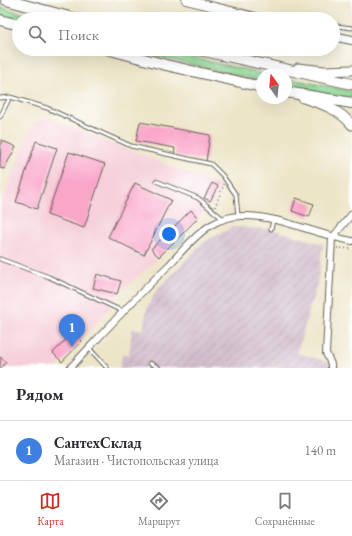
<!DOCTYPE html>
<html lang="ru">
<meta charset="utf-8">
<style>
body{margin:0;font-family:"EB Garamond",serif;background:#f2f2f3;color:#2b2b33}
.compass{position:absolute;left:256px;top:68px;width:36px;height:36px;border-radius:50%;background:#fff;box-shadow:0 4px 16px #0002;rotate:345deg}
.you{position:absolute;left:169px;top:234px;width:14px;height:14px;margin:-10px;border:3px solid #fff;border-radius:50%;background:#1a73e8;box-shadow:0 0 0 6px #1a73e833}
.badge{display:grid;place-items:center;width:26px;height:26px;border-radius:50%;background:#c8321e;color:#fff;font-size:13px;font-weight:700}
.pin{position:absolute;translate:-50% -33px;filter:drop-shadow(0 1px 2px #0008)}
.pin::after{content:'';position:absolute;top:21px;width:14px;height:12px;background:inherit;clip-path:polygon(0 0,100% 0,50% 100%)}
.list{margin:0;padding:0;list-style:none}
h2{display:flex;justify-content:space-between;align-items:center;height:52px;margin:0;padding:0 16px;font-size:17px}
h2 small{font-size:13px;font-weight:400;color:#7c7c81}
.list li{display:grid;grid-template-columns:26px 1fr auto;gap:12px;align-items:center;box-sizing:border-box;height:60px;padding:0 16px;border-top:1px solid #e1e1e2}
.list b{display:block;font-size:15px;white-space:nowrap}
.list p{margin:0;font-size:13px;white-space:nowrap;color:#7c7c81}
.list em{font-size:13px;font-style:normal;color:#7c7c81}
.icon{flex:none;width:22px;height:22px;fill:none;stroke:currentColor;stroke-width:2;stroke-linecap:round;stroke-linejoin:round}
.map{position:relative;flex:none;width:352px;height:368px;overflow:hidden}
.search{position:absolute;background:#fff;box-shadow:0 4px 16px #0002;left:12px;right:12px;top:12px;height:44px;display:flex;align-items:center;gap:10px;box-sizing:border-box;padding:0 14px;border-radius:22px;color:#7c7c81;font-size:15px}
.sheet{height:112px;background:#fff}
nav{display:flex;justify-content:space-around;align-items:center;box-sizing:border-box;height:56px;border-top:1px solid #e1e1e2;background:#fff;font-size:11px;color:#7c7c81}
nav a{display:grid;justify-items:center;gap:2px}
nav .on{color:#c8321e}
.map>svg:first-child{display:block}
.built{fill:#f5cfd9}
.industrial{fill:url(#industrial-furrows)}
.grass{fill:url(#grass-tufts);stroke:#527856}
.building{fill:#f9a6c9}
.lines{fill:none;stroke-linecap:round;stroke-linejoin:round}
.service-casing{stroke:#656258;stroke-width:5}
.minor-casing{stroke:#656258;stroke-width:8}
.tertiary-casing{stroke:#656258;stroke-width:10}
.secondary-casing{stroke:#656258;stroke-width:11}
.primary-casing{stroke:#656258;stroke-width:12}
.path{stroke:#656258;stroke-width:1.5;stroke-dasharray:1 3;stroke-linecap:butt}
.service{stroke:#fff;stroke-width:3}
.minor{stroke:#fff;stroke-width:6}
.tertiary{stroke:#fff;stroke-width:8}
.secondary{stroke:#fff;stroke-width:9}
.primary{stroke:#fff;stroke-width:10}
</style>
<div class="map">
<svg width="352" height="368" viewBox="0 0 352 368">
<defs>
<pattern id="industrial-furrows" width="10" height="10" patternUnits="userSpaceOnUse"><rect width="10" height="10" fill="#d1bdcb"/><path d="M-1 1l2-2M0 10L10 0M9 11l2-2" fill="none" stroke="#b3a2ae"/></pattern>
<pattern id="grass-tufts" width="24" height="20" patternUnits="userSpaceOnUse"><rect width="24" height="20" fill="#89d490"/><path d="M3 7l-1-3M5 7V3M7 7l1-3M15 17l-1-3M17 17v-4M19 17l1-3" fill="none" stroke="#76b57c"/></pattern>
</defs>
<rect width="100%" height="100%" fill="#fff"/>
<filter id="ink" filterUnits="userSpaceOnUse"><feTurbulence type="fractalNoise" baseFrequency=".025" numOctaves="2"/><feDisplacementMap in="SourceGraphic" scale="8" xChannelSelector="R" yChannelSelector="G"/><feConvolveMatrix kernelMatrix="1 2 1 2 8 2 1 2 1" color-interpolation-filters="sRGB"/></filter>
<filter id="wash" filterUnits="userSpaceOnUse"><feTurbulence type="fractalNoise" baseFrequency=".012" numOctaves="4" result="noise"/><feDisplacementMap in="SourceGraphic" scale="16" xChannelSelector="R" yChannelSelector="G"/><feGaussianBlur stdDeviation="0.9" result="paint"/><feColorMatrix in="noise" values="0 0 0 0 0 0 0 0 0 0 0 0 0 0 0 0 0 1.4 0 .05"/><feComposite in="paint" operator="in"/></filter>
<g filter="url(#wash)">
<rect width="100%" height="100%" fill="#ede5c8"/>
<path class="built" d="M48,118L222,186L215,201L159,257L115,297L108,310L56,368H0V207L32,124Z"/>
<path class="industrial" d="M233,227L271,229L323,244L318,280L297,353L339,365V368H119L123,354L129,355L132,329L143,330L147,308L157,290L202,243Z"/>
<path class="grass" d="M0,7L43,19H19V20L0,15Z
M124,49H155L265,74H262V81Z
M286,78L352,91V99L286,86Z"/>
<g id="blocks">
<path class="building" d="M140,122L210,135L206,161L174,155L175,148L136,141Z
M1,140L16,147L4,169L0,168Z
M36,141L57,148L37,209L16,202Z
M69,152L105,164L84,228L47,215Z
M135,183L171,200L144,255L108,237Z
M212,183L218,186L210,201L204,198Z
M296,198L314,204L309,217L292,211Z
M191,210L198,218L159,257L151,249Z
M97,274L121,281L117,294L93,288Z
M73,332L82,341L62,362L53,353Z
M0,357L6,362L1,368H0Z"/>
</g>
</g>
<g filter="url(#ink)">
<use href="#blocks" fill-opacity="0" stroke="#656258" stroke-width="1"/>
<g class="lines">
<g class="service-casing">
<path id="service" d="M333,30L337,26L352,28
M0,98L10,97L47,108L131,146L211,164L223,176L236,195L238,216
M0,117L10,97
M156,181L198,198L223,219
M271,229L273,220
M0,259L49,277L122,311
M89,348L107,368
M150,363L159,368"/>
</g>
<g class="minor-casing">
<path id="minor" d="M332,238L352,214
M70,368C103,333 135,298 169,265C182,251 195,235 211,225C221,219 231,216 242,216C277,215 317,235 352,241
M331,368V364L326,353L332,238"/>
</g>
<g class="tertiary-casing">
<path id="tertiary" d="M186,0L263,19
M333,36L352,40"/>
</g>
<g class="secondary-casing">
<path id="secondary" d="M298,68L324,71L352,70
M303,98C322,104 339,109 352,125"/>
</g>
<g class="primary-casing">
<path id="primary" d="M6,0L77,19
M0,20L19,25
M107,49L166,65L262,87
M195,49L352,84
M286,92L352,103"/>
</g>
<path class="path" d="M215,207L224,184
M337,248L352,249"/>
<use href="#service" class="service"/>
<use href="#minor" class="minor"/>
<use href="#tertiary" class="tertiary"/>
<use href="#secondary" class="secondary"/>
<use href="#primary" class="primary"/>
</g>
</g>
</svg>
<svg class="compass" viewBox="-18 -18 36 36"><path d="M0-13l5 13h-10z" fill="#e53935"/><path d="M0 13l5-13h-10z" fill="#7c7c81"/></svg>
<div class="you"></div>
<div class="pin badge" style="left:72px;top:347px;background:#3f7fe0">1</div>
<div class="search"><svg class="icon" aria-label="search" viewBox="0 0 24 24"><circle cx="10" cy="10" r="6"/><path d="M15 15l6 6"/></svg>Поиск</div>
</div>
<section class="sheet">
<h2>Рядом<small></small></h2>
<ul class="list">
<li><span class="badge" style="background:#3f7fe0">1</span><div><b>СантехСклад</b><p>Магазин · Чистопольская улица</p></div><em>140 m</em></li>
</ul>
</section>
<nav>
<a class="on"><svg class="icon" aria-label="map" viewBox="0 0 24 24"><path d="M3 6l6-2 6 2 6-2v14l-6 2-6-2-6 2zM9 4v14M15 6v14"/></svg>Карта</a>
<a><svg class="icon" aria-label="directions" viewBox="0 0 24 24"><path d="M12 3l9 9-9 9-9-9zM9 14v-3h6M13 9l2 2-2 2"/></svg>Маршрут</a>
<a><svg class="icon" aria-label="saved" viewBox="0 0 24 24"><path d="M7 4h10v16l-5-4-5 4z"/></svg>Сохранённые</a>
</nav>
